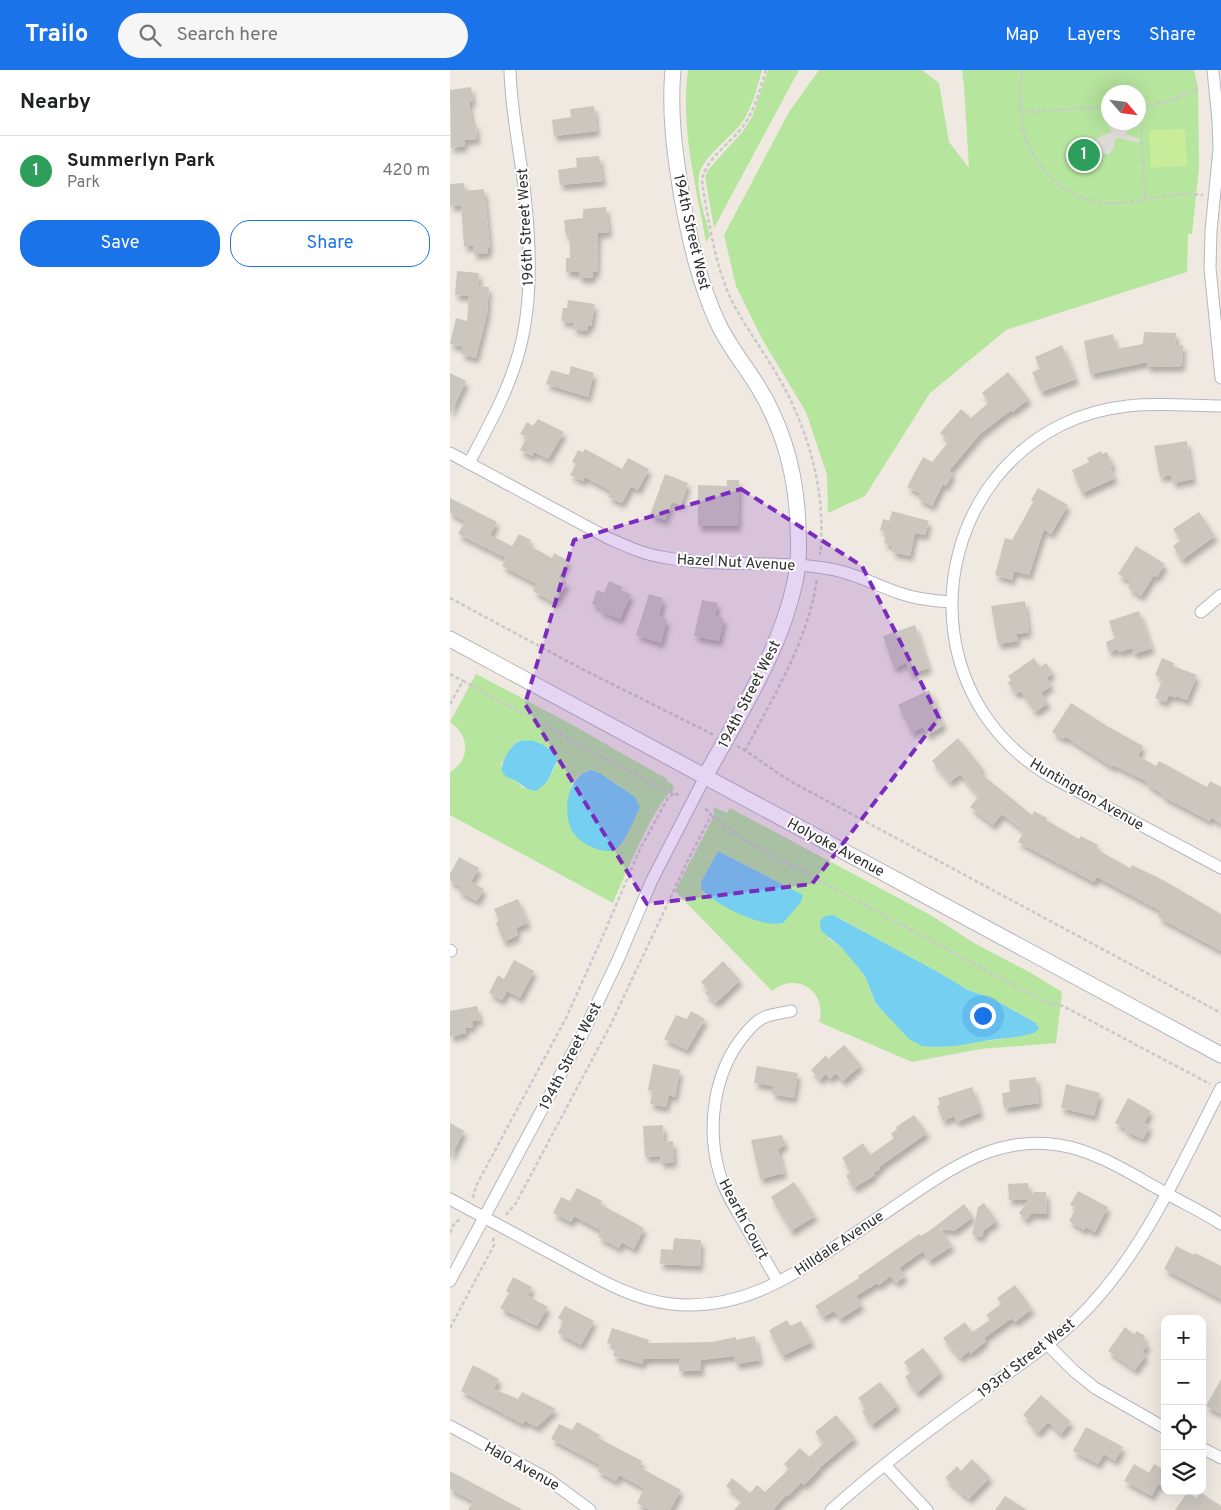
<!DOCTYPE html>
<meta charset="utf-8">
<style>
body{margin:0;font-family:Overpass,sans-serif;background:#f6f6f6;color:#202124}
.controls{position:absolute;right:15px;bottom:15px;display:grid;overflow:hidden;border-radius:10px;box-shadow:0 5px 20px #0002}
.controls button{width:45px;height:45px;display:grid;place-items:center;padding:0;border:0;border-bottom:1px solid #e0e0e0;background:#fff;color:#202124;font:25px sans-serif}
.compass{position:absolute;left:651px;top:15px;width:45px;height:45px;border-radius:50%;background:#fff;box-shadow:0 5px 20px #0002;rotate:118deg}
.you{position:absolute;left:532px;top:945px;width:18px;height:18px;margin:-12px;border:4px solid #fff;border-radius:50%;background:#1a73e8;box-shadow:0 0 0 8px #1a73e833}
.badge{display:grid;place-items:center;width:32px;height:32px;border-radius:50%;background:#1a73e8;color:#fff;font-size:16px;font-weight:700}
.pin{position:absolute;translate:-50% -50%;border:2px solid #fff;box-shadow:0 1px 5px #0006}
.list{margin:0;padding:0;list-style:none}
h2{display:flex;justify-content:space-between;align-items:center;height:65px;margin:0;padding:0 20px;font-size:21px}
h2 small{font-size:16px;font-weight:400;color:#757577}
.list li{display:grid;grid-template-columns:32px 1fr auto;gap:15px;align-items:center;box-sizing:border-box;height:70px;padding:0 20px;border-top:1px solid #e0e0e0}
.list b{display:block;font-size:19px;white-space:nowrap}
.list p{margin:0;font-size:16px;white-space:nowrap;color:#757577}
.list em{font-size:16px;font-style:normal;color:#757577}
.actions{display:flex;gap:10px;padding:15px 20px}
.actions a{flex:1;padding:11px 0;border:1px solid #1a73e8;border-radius:20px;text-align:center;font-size:18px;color:#1a73e8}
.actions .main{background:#1a73e8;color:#fff}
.icon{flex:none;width:28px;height:28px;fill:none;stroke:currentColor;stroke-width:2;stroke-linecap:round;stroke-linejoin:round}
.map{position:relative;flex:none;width:771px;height:1440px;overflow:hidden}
header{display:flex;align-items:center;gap:30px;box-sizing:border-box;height:70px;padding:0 25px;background:#1a73e8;color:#fff}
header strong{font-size:24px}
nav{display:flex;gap:28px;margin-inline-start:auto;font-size:18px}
.search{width:350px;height:45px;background:#f6f6f6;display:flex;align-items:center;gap:12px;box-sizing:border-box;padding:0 18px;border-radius:28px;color:#757577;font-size:19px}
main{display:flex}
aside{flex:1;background:#fff}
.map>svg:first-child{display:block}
.green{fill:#b6e59e;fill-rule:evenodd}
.pitch{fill:#c9ec9a}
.plaza{fill:#dfdcd8}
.water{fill:#75cff0}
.building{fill:#cbc7bf;filter:url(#shadow)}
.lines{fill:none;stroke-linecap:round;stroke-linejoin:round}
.minor-casing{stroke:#b4b7c1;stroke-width:13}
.tertiary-casing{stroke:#b4b7c1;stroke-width:17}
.path{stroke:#c9c9c9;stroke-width:2.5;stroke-dasharray:4 2.5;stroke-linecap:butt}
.minor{stroke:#fff;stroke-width:11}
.tertiary{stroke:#fff;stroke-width:15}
.marked{fill:#7b2cbf;fill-opacity:0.2;stroke:#7b2cbf;stroke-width:4;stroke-dasharray:10 6;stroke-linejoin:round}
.labels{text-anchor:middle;stroke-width:4;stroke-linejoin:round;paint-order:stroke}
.street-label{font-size:15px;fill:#2e2e2e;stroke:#fff}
</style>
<header>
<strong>Trailo</strong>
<div class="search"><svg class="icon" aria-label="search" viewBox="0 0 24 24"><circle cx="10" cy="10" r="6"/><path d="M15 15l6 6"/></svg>Search here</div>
<nav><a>Map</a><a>Layers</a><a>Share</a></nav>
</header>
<main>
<aside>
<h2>Nearby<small></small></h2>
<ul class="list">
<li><span class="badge" style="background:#2e9e5b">1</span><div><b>Summerlyn Park</b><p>Park</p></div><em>420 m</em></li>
</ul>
<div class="actions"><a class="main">Save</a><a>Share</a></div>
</aside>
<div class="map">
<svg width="771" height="1440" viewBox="0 0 771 1440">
<defs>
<filter id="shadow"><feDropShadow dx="3" dy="5.5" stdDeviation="2.5" flood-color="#0004"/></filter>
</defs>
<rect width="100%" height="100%" fill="#efe9e1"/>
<path class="green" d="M238,0H312C307,18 302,39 291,54C280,68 252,88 249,105C246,122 256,148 260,166L256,172C246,115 230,58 238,0Z
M318,0H349L264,158L255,107L258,100L293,61L302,47Z
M369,0H472L489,13L499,72L519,98L514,17L512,0H744L748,18L749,97L742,164H738L737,202L556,260L480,323L415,426L378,443L377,405L356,342L311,267L286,216L274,165L339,42ZM658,22H688V52H658Z
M26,604L119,653L217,709V711L223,715L224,719C206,730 173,810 163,833L0,745V702C21,689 20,666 0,652ZM81,670L100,678L105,683L106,695L97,712L73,718L67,712L54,705L51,694L62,677L69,671ZM141,700L150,703L170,716L176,765L172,774L123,763C117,741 113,706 141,700Z
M263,737L277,743L280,738L482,846L524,873L581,903L612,922L606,973L530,979L462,992L369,952C378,921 346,901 322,921L225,821L264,746ZM268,781L353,825L333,852C305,845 271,841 251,819V812ZM391,849L518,920L543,929L586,953L567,967L486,977L435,943L426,935L415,906L391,877L378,868Z"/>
<path class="pitch" d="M735,59L737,96L701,98L699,60Z"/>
<path class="plaza" d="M653,40H657L658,52L685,53L675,64L689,69V73L668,68L665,70L664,78L659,84H655L648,81L646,79V70L652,65L660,63L661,61Z"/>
<path class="water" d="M81,670C92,674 103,678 108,689L97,712L86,721C77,720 73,716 66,711C61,709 55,707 53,703C48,695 61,674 70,671C73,670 78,671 81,670Z
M141,700L150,703L185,727L190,737C185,747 175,774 165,780C161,782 155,781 150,780C141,778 127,770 122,761C112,741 117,706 141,700Z
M268,781L353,825L351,832L333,853C310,858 266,835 251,819V812Z
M383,845L486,901L518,920L543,929L586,953L589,959L584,963L567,967L540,970L505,976L486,977L472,976L459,969L426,934L415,906L391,877L371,861L370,851L375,846Z"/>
<path class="building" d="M21,17L23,31L19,32L22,54L26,53L27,69L14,70L15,76L1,78L0,20Z
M144,36L147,61L104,66L102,50L121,47L120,39Z
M149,86L153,111L110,115L108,100L127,97L126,88Z
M14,113L15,121L34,119L40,178H38V183L24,184L23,176H14L11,135L0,136V114Z
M156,137L159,162L148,163L147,202H143V208H129V202H116V188H120V165L116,166L114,150L133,148V139Z
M7,201L29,203L28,216L39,217L37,244L26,288L11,284L13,277L0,274L6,248L17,251L19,226L5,225Z
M118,230L145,234L141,256L138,255L137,261L123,259L124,253L111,251L113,238H117Z
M694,262L726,263L725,275H733L732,296L697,297L698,292L640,304L634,271L663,264L666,279L693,274Z
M612,275L626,309L591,322L582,302L590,299L585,287Z
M121,296L144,303L138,327L96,314L101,300L119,305Z
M558,302L579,329L562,342L561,340L530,364L499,401L503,403L496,416L493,414L482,436L468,429L471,424L457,417L473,387L482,392L499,371L490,363L511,339L521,348L539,332L532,323Z
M0,303L16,311L0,345Z
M88,349L114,362L98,389L84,382L82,386L70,380L77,367L70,364L77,352L83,356Z
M737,371L743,409L723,413L721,405L710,407L704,376Z
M135,379L172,399L178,388L199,399L188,420L181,416L172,433L158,427L161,421L135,407L133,411L120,405L126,394L122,392L128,380L133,382Z
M651,381L652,384L657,382L663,395L660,397L665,408L632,423L622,400L639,392L637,388Z
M215,404L238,413L231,435L222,432L215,450L200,445Z
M277,410H289L288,456H248V415L277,416Z
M588,418L618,435L601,464L594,459L579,505L564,501L562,510L545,505L555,468L562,470L583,432L581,430Z
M0,428L47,452L40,465L62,476L69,464L81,470L78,475L102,488L104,483L118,491L108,508L117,512L105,533L83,521L87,514L52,496L56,488L8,464L15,451L0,443Z
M442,441L479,451L475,465L465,463L460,486L442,482L443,476L434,473L436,462L430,460L433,449L439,451Z
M749,442L765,466L732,490L723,476L731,470L723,459Z
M686,476L715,494L707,507L704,505L691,526L678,518L681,512L668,504Z
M159,511L173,517L171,520L181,524L170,549L150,541L151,538L142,534L147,520L154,523Z
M199,524L213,528L209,547L217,549L211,573L186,565Z
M252,530L268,533L265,546L274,548L269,571L244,566Z
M575,531L579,562L566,564L568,571L548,574L541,536Z
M689,541L702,578L684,584L682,578L669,582L668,579L659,582L656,572L665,568L659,551Z
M465,555L479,598L460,604L456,593L444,598L433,566Z
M584,588L590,597L596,593L603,603L596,608L602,615L591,623L598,633L585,642L571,621L566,624L558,613L561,610L558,606Z
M712,588L724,593L723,596L747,605L737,630L726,626V628L719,625L716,632L705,628L713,608L705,605Z
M479,620L487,636L485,637L494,655L477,665L473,657L462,663L448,635Z
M621,633L657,656L693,676L688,686L706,696L709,691L757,717L760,711L771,717V754L761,747L760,751L712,726L713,724L697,715L698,712L663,695L662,697L616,667L614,669L602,662Z
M508,668L533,699L529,702L582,745L584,741L597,748L596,750L629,769L631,766L648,775L646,779L680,798L682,795L713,810L771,844V881L708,847L711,841L647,807L644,812L568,772L574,761L552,744L543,755L520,737L529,726L510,704L500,712L482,691Z
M9,787L29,798L21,812L34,819L27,831L8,821L11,817L0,811V804Z
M68,829L78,853L66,858L68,865L54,872L46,853L49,851L44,839Z
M64,890L84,901L70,928L57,921L52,930L39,923L48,905L54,909Z
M273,891L290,910L266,933L255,923L258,920L251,912Z
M27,936L30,950L23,951V957L15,958L16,963L0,967V941Z
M241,941L255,949L237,980L214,969L226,945L237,949Z
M394,975L411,995L393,1011L386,1003L380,1009L376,1004L370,1010L361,1000L376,985L378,989Z
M203,994L230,1000L225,1027L219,1025L216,1037L200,1034L203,1021L198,1020Z
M307,996L348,1003L344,1028L322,1024L323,1016L304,1013Z
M586,1007L589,1033L554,1038L552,1023L560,1022L559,1010Z
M616,1014L650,1023L644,1046L611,1038Z
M522,1017L531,1042L507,1052L504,1046L493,1051L487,1036L490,1034L488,1028Z
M678,1028L701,1041L694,1053L700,1056L693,1069L675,1061L676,1059L665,1053Z
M464,1045L477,1063L429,1097L430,1099L423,1103L425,1105L404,1118L396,1106L401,1101L392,1088L413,1073L420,1085L444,1068L441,1064L447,1059L446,1057Z
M0,1053L14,1061L0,1089Z
M213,1055L214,1072L223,1071L224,1092L211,1093L210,1086L195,1087L193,1056Z
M332,1065L335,1075L328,1079L334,1103L310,1109L301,1070Z
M344,1112L365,1146L341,1161L321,1127Z
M578,1113L580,1129L584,1122H596L597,1144H581L576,1150L569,1143L579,1129L559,1130L558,1114Z
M127,1118L152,1131L150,1134L194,1158L184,1179L172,1172L169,1178L148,1167L152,1161L124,1146L121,1152L103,1143L111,1127L120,1131Z
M628,1121L658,1137L645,1162L635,1157L634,1160L619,1151L626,1138L620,1135Z
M534,1133L547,1151L534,1160L532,1167L522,1165L528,1137Z
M514,1134L523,1147L504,1161L490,1158L502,1176L479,1191L473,1181L449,1198L455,1206L446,1213L440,1206L429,1215L427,1213L406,1226L412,1235L390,1249L384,1241L373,1247L365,1236L409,1208L408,1206L469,1164L471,1166L482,1159Z
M224,1168L251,1170L250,1196L210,1194L211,1179L223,1180Z
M726,1176L744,1185L745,1183L771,1196V1229L714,1199Z
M63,1207L82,1217L78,1226L98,1237L87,1256L50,1238L59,1223L56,1221Z
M565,1215L582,1239L565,1252L562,1248L534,1268L536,1271L520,1284L519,1281L510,1288L493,1268L515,1252L522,1262L540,1250L536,1245L551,1234L547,1228Z
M115,1236L144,1251L131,1275L108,1263L113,1251L108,1248Z
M337,1250L340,1256L351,1251L362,1272L332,1286L319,1260Z
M675,1257L684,1264L687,1261L695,1266L693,1270L698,1274L692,1282L696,1285L685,1300L658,1281Z
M162,1258L199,1270L198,1273L262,1272L286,1267V1270L305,1266L310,1290L286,1294L284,1286L251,1290V1301H229V1288L194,1289L192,1294L163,1286L166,1276L157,1273Z
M473,1278L491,1302L467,1323L455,1307L461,1302L454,1292Z
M23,1295L49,1309L44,1319L68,1329L72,1322L106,1339L87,1357L75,1351L73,1354L11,1321Z
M771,1309V1344L756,1336Z
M430,1312L448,1335L422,1355L412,1342L416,1338L408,1328Z
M591,1325L621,1352L611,1364L598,1352L588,1363L580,1355L582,1353L573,1345Z
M386,1345L405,1368L369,1398L370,1399L354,1415L352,1412L338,1426L336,1425L323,1440H284L293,1430L276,1416L282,1408L300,1423L307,1415L315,1422L339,1399L334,1394L350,1378L359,1387L374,1373L365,1362Z
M127,1352L150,1365L148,1368L192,1391L189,1397L231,1420L220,1440H200L187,1433L194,1418L169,1405L166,1411L147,1401L150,1395L101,1369L109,1354L122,1360Z
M636,1357L673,1377L665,1391L654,1384L648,1394L623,1381Z
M522,1389L540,1407L519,1429L514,1424L513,1425L495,1408L507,1396L511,1401Z
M684,1394L699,1403L704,1394L715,1400V1417L708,1414L702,1426L674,1411Z
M0,1401L73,1440H18L23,1431L0,1419Z
M738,1422L746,1428L750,1422L771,1436V1440H725Z
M555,1426L577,1440H545Z"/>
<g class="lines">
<g class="minor-casing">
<path id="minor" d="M763,0L768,50L769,79L761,161L760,198L771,308
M771,336C713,335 666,328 611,355C505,408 470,546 534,644C552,671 575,692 603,708L771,798
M0,383L158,468C176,476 193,484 212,487C267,498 325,489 380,499C405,503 425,515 449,523C466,529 483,531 501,532
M19,393C38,357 58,322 69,282C82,235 81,184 76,135C72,90 61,46 60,0
M751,542L771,525
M0,880L1,881
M0,1129C35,1148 71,1167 106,1186C142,1205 179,1229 221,1234C289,1241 338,1209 391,1173C416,1156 441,1139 466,1122C510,1092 553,1066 609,1075C647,1081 681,1104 714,1122C733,1133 753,1142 771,1154
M0,1211L133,963L168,890L202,810L255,707
M328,1212C317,1192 305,1173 294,1153C285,1138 275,1122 270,1105C256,1059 263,1002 295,964C300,958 307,950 315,947C323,944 332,943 341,941
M598,1275L624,1301L645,1318L715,1358
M0,1356L98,1409L140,1440
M752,1378L771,1388
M435,1395L477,1440
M381,1440C428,1398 478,1360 529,1324C567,1296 607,1271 639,1237C697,1175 732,1093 771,1018"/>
</g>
<g class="tertiary-casing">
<path id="tertiary" d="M223,0C219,43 225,85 232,128C240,170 249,212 267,251C277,274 294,294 307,315C335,360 347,407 348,459C349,476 349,494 345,512C330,582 289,644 255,707
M0,569L771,985"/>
</g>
<path class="path" d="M316,0C310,19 305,39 294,55C282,72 254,90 252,111C258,149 265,195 281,229C294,255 311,278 326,303C358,357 377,422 370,485
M572,0C570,21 569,44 575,65C587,106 627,137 670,133C699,130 724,121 753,125
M688,38L723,30L748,18
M690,38L695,128
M573,42L658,37
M0,528L130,598L264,665
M0,604L13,611
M0,634L13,611L202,714L231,726
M287,676C306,686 323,701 342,712L771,943
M295,681C323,626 359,570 367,508
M262,746L298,772L593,931L613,936L760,1014
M23,1128L26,1116L116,948L152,868L190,779L218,728L224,723
M56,1145L66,1133L160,956L242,782L261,746L259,741L253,738
M0,1163L4,1154L11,1148
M0,1258L44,1175L43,1170L45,1166"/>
<use href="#minor" class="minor"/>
<use href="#tertiary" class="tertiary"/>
</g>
<path class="marked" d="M291,419L412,496L489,648L362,814L197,834L75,634L124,470Z"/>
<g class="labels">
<g class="street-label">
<text transform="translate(75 157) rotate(-93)" y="5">196th Street West</text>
<text transform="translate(242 162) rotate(77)" y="5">194th Street West</text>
<text transform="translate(286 492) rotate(3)" y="5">Hazel Nut Avenue</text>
<text transform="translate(299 624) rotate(-63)" y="5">194th Street West</text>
<text transform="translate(637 724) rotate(30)" y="5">Huntington Avenue</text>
<text transform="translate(386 777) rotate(28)" y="5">Holyoke Avenue</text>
<text transform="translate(120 986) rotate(-63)" y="5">194th Street West</text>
<text transform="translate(294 1149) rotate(62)" y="5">Hearth Court</text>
<text transform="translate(389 1173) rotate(-34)" y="5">Hilldale Avenue</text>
<text transform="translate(576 1288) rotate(-38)" y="5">193rd Street West</text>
<text transform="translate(72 1396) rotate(29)" y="5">Halo Avenue</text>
</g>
</g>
</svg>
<div class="controls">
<button>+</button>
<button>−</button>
<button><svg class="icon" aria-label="locate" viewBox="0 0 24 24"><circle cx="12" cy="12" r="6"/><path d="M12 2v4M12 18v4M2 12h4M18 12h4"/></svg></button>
<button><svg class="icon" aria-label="layers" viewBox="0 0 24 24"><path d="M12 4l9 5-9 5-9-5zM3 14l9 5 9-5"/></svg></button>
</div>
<svg class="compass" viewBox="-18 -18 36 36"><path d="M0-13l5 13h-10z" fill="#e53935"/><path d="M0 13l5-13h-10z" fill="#757577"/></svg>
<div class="you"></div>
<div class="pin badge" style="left:634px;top:85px;background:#2e9e5b">1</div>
</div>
</main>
